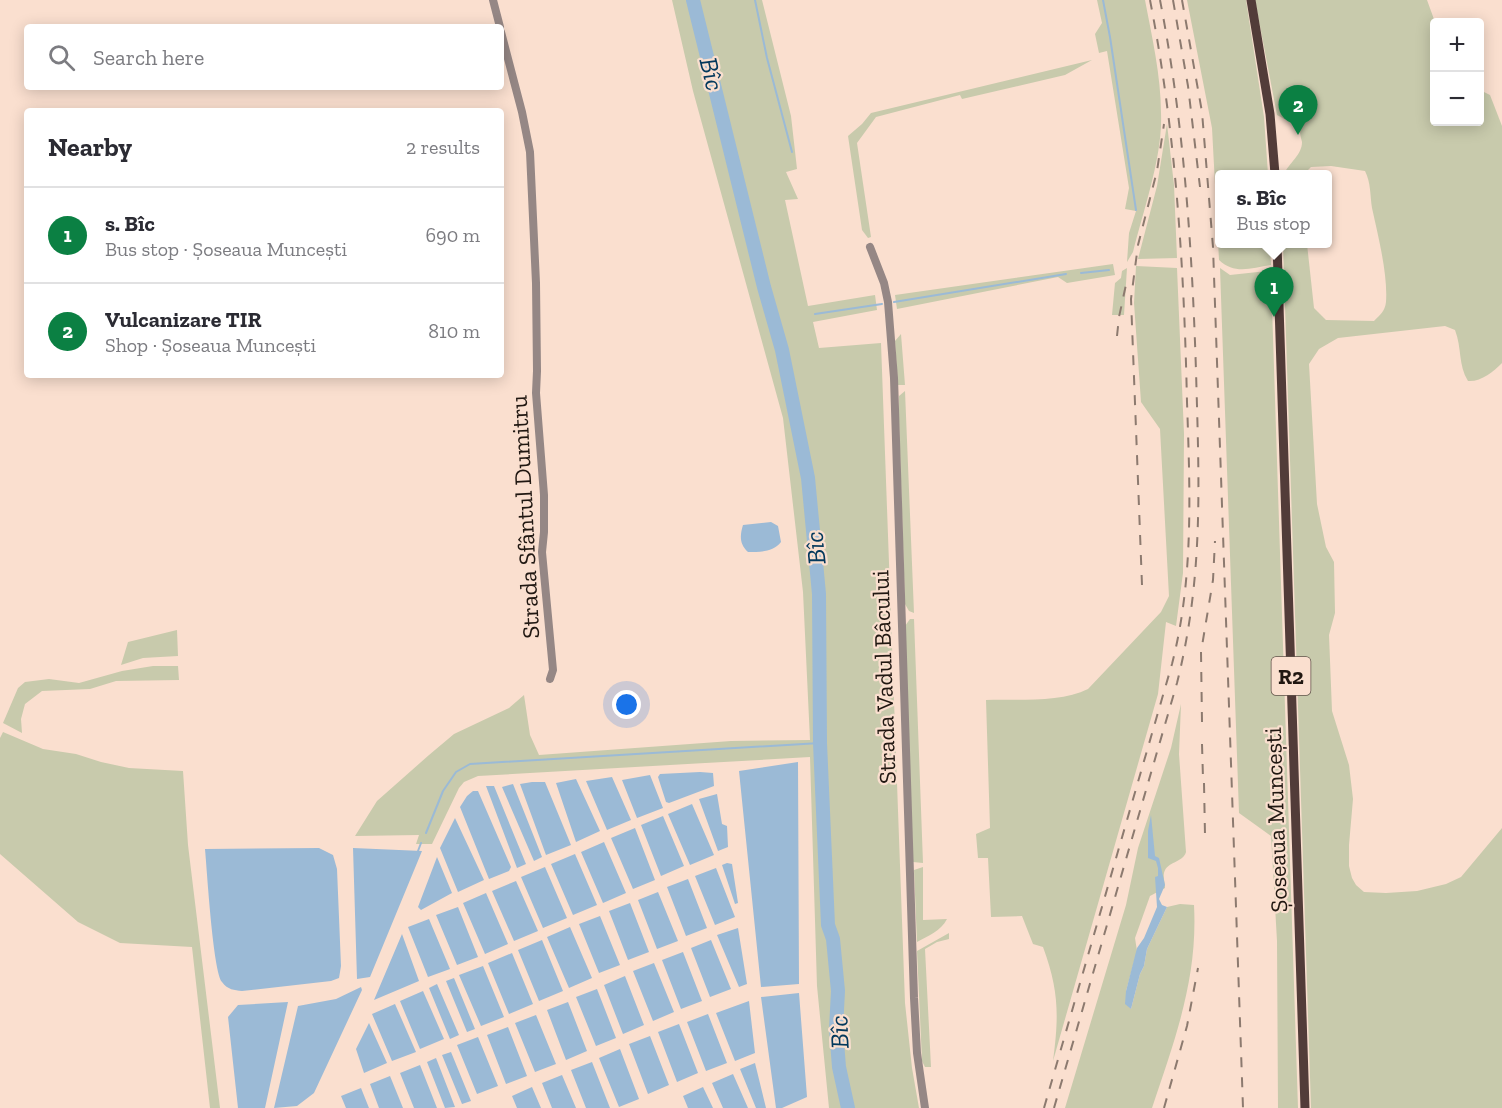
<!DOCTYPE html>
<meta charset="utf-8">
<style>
body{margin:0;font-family:"Zilla Slab",serif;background:#f2f2f3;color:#2b2b33}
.controls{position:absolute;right:18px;top:18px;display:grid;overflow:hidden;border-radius:6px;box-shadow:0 3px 15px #0003}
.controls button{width:54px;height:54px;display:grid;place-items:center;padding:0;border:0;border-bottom:2px solid #e1e1e2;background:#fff;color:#2b2b33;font:30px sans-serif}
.you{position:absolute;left:627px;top:705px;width:21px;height:21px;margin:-15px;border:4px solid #fff;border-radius:50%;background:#1a73e8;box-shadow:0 0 0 9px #1a73e833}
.badge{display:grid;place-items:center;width:39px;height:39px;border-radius:50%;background:#0b8043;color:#fff;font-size:20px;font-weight:700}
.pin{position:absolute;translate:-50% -50px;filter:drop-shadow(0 2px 3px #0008)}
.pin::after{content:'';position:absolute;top:32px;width:21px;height:18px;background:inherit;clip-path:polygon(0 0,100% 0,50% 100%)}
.popup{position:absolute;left:1215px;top:170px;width:117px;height:78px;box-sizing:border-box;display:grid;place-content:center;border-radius:6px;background:#fff;filter:drop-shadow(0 2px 4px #0005);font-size:20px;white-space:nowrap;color:#7c7c81}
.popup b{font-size:22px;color:#2b2b33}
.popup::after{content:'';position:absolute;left:50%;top:100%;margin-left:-12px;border:12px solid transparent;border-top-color:#fff}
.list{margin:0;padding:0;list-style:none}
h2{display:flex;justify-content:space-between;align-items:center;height:78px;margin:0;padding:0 24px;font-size:26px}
h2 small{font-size:20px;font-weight:400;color:#7c7c81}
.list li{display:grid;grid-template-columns:39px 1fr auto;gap:18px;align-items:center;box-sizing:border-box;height:96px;padding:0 24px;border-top:2px solid #e1e1e2}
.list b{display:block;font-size:22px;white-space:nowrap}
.list p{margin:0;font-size:20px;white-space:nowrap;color:#7c7c81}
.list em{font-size:20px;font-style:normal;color:#7c7c81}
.icon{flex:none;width:33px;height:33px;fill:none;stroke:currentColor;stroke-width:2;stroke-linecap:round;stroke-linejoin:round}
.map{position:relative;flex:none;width:1502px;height:1108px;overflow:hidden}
.search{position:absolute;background:#fff;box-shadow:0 3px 15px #0003;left:24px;top:24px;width:480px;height:66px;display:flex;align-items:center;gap:15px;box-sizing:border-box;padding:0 21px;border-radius:6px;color:#7c7c81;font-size:22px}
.panel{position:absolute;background:#fff;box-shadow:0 3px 15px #0003;left:24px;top:108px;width:480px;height:270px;border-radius:6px}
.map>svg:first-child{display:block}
.green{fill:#c8caac}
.water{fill:#9bbad6}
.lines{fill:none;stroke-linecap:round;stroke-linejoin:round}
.stream{stroke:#9bbad6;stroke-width:2}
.river{stroke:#9bbad6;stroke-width:14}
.minor{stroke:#958785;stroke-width:8}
.major{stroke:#523c39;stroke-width:9}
.rail{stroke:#8c7a6f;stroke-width:2;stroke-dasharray:10 10;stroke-linecap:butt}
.labels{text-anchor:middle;stroke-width:4.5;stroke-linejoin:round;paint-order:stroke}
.shield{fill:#fadfcf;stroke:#61534a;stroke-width:1.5}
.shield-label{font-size:22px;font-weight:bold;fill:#201711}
.street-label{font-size:24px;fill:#201711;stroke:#fadfcf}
.water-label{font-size:26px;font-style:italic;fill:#03385c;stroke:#fadfcf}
</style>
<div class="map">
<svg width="1502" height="1108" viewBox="0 0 1502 1108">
<rect width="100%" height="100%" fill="#fadfcf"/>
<path class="green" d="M672,0H762L791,116L797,169L786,172L798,199L785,200L808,306L875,295L877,310L813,322L819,348L881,343L905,1003L912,1068L919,1108H829L817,986L810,757L478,776L464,782L459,788L432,844H416L419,835L355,836L377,801L429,755L454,734L509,708L524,695L530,735L539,755L731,741L810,740L803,592L783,418L693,91Z
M1097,0H1145C1152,37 1161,76 1161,113C1163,156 1143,211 1133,252L1127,262L1129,233L1136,211L1125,209L1129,188L1107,51L1099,53L1095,34L1102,23Z
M1187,0H1246L1264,117L1268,174H1220V244H1270L1271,265C1251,268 1235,275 1219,260L1212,128Z
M1255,0H1427L1435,22L1434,122H1480V90L1490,95L1502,126V363C1493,372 1481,382 1468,381C1458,365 1462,348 1455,330L1445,326L1338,338L1319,349L1309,364L1317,504L1326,547L1334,562L1335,613L1329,635L1332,711L1349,765L1353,799L1349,845V866L1352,878L1356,885L1364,892L1386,893L1417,891L1446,884L1461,877L1502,828V1108H1311L1283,244H1307L1314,308L1326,320L1374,321C1380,315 1385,311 1386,302C1388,275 1378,235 1372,208C1370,195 1371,183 1365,171L1331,166L1311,167L1304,174H1284C1289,163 1302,155 1302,142C1301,138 1300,135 1300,131H1296L1295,122H1290L1277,115Z
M1092,60L1065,75L962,99L960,95L876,117L857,143L871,237L868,238L862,230L848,136L862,124L871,113Z
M1167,124L1174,185L1177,258L1138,259L1157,186Z
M1113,264L1115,275L1067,283L1058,277L897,309L895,295Z
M1136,266L1177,268L1184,434L1183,573L1176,626L1166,622L1158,694L1053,1061C1059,1016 1059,990 1043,947L1033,944L1022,916L991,917L988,858H978L976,834L990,828L986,700C1016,699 1061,703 1088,689L1161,612L1169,596L1160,429L1141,402L1134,303Z
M1127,268L1124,315H1112L1115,283L1121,278L1122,271Z
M1220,268L1230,275L1267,271L1271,275L1298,1108H1278L1277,941L1271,836L1239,813Z
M901,334L905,385H898L895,341Z
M905,391L914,613L909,611L905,604L899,419V396Z
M910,619H914L923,863L913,862L905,626Z
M177,630L178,656L143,658L121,665L128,642Z
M153,666H178L179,680L116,681L90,689L42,691L25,704L21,719L22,733L3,723L18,688L25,682L49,679L79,683L122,671Z
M1181,704L1179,754L1186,852C1183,863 1167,861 1164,873C1163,877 1165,883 1165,888L1150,896L1135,938L1137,951L1126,991L1127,1004L1131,1009L1140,974L1144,966L1147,949L1167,907L1180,904L1194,905C1198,979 1175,1039 1152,1108H1065L1126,905L1138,848L1171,748Z
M3,732L43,749L76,754L101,762L129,768L183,771L188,845L220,1108H210L192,947L120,943L78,922L0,854V738Z
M923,867V920L947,919C941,931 928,936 917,942L914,870Z
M949,933V939L937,942L925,949L931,1067H925L922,1061L917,951Z"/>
<path class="water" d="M771,522L778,526L781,542C773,552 760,552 748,552C739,544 740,535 743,525Z
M798,762L799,984L761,987L739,771Z
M700,772L713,773L714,786L669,803L666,802L658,777L660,774Z
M650,775L663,808L637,818L622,780Z
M612,777L631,820L607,830L586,781Z
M576,779L600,831L576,842L556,783Z
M532,782H545L571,845L546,855L520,784Z
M513,784L542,857L534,861L502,787Z
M486,786H494L526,864L517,868Z
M473,791H478L511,867L509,871L489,879L460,807L467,796Z
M717,794L722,824L727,826L728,847L718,851L699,799Z
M692,804L714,855L690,865L668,814Z
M1151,815L1155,856L1159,858L1165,885L1159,899L1162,905L1167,907L1147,949L1144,966L1140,974L1131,1009L1125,1004L1126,991L1137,948L1144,938L1157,907L1155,877L1158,876V868L1156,861L1148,858V831Z
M663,816L684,866L661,876L641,825Z
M455,818L484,880L458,892L440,848Z
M635,828L655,880L633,889L611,838Z
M604,842L626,893L603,903L581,852Z
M319,848L333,855L337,869L341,966L339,978L331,981L242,991C234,990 228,990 222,982C213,971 207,870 205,849Z
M353,848L422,851L370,977L357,979Z
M575,854L597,905L573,915L551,864Z
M437,857L452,893L421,910L418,907Z
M727,863L732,864L738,903L735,904L722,865Z
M545,867L567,918L543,928L521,877Z
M716,868L735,917L715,925L695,876Z
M688,879L707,928L686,936L667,887Z
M516,881L538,931L514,941L492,891Z
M658,892L678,941L657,949L638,900Z
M486,893L508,944L485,954L463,903Z
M630,903L649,952L628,960L609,911Z
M458,907L478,957L457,965L436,915Z
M600,916L620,965L599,973L579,924Z
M429,919L450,969L428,977L408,927Z
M570,927L592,978L569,988L547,937Z
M738,928L747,984L739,987L717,935Z
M402,934L419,981L374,1000Z
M542,940L563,991L539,1001L518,950Z
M711,940L731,989L710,997L691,948Z
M683,952L702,1001L681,1009L662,960Z
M512,953L533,1004L509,1014L488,963Z
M654,963L674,1012L653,1021L633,971Z
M483,966L504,1017L481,1026L459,975Z
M625,976L644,1025L623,1034L604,985Z
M454,978L475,1029L467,1032L446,981Z
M437,984L459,1035L450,1039L429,988Z
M361,987L362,990L314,1093L297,1106L274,1108L298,1006L336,999Z
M597,989L616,1038L596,1046L576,997Z
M423,991L444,1039L420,1049L400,1001Z
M799,993L807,1097L782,1108H776L761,997Z
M749,1001L755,1053L735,1061L716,1013Z
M288,1002L265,1108H238L228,1017L238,1005Z
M568,1002L587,1051L566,1060L547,1010Z
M395,1004L416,1052L392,1061L372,1014Z
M708,1014L727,1063L706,1071L687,1022Z
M536,1015L556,1064L535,1072L515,1023Z
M369,1023L387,1063L364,1073L356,1049Z
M679,1024L698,1073L677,1082L658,1032Z
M508,1027L527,1076L506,1084L487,1035Z
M650,1036L669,1085L648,1094L629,1044Z
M478,1037L498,1086L477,1094L457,1045Z
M620,1049L639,1099L619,1107L599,1058Z
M451,1052L471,1101L462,1104L442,1055Z
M436,1058L455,1107L445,1108L427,1062Z
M592,1062L610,1108H586L571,1070Z
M755,1063L766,1108H756L740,1069Z
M420,1065L437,1108H414L400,1073Z
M733,1074L748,1108H723L712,1083Z
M562,1075L576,1108H552L542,1083Z
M390,1076L403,1108H379L370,1084Z
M532,1087L541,1108H517L512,1096Z
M703,1087L713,1108H688L683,1096Z
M361,1088L369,1108H346L341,1096Z"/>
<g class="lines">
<path class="stream" d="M755,0L767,58L792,152
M1103,0L1110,37L1136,210
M1081,273L1109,270
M894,302L1066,274
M815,314L882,304
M426,833L443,791L456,772L470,764L820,743
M418,851L421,843"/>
<path class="river" d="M693,0L764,287L782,350L808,478L819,594L820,743L828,925L833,939L838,991L836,1029L839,1067L848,1108"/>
<path class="minor" d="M493,0L500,27
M501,32L522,112L530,152L536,283L537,371L536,393L544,495V532L542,552L553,670L550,679
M870,247L884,283L888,302L894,378L914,998L917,1053L925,1108"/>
<path class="major" d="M1251,0L1270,114L1275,174
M1277,244L1305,1108"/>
<path class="rail" d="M1173,0L1188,86L1200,187
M1182,0L1202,112L1213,247L1243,1108
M1117,336L1119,317L1127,280
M1142,585L1131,299L1138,245L1157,171L1164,124
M1202,722L1201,652L1213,580L1215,541
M1202,744L1203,778
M1204,783L1205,835
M1044,1108L1172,664C1194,578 1190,490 1187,402C1184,267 1176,133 1150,0
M1054,1108L1177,683C1204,575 1199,481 1196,371C1192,247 1184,123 1160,0
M1164,1108L1187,1026L1198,968"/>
</g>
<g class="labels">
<rect class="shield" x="1271.5" y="657" width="39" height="38" rx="4.5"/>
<g class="shield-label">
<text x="1291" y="684">R2</text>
</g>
<g class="street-label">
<text transform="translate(525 517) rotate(-93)" y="8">Strada Sfântul Dumitru</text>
<text transform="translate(884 677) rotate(-92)" y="8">Strada Vadul Bâcului</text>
<text transform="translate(1276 820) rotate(-92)" y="8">Șoseaua Muncești</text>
</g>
<g class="water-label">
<text transform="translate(712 74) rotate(76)" y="9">Bîc</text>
<text transform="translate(815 548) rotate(-96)" y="9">Bîc</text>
<text transform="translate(839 1032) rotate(-93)" y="9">Bîc</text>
</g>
</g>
</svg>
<div class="controls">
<button>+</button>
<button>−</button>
</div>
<div class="you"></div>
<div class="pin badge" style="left:1274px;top:317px">1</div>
<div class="popup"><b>s. Bîc</b>Bus stop</div>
<div class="pin badge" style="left:1298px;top:135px">2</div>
<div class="search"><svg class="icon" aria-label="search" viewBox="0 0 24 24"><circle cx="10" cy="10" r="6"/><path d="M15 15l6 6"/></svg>Search here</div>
<section class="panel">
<h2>Nearby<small>2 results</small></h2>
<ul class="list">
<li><span class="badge">1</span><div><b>s. Bîc</b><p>Bus stop · Șoseaua Muncești</p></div><em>690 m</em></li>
<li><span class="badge">2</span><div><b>Vulcanizare TIR</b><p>Shop · Șoseaua Muncești</p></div><em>810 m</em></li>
</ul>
</section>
</div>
